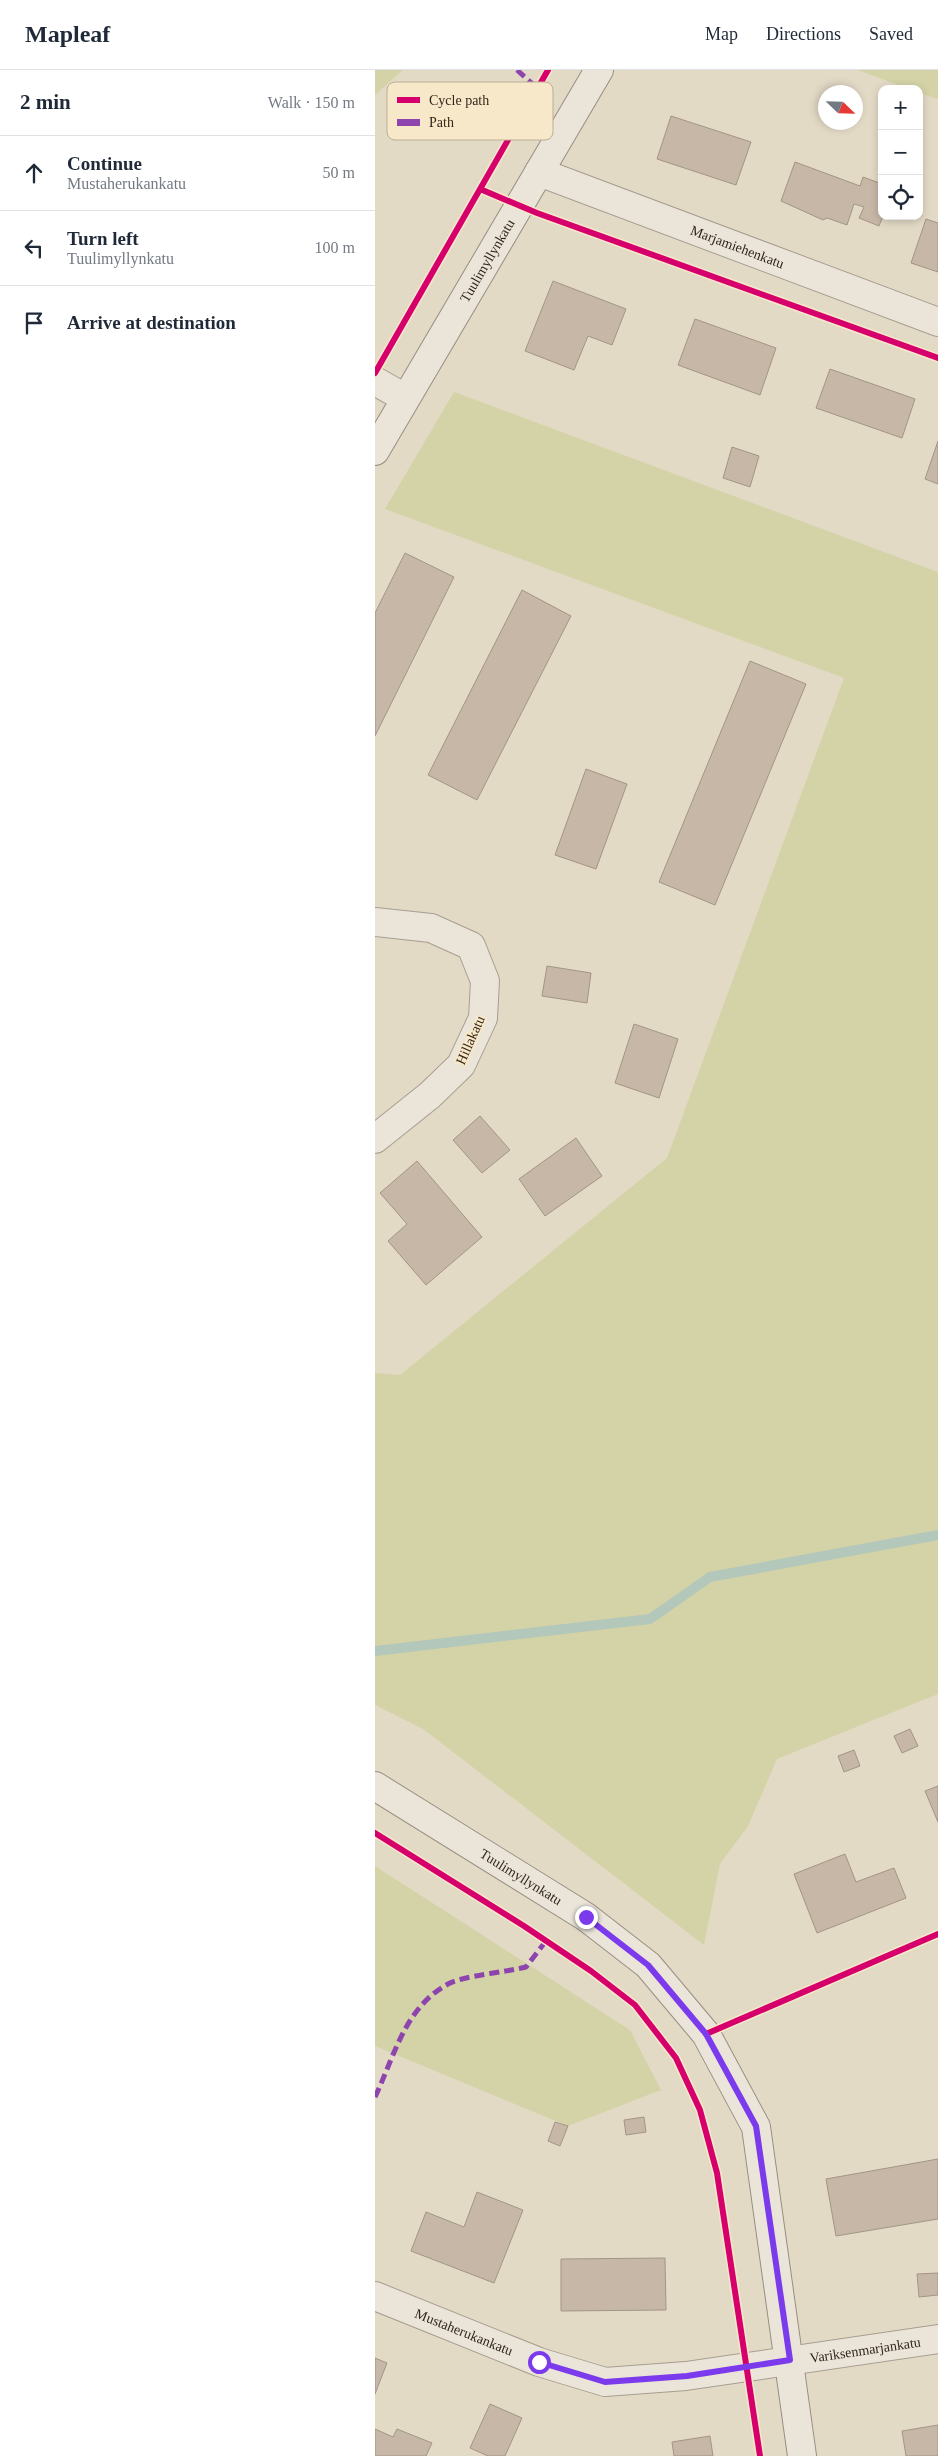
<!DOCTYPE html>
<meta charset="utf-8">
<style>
body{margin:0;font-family:Georgia,serif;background:#f2f2f3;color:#1f2937}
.controls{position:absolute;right:15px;top:15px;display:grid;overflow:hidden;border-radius:10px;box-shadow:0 2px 8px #0003}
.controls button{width:45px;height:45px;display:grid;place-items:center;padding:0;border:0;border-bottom:1px solid #e0e1e3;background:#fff;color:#1f2937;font:25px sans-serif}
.compass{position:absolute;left:443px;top:15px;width:45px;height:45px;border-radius:50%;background:#fff;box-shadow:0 2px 8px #0003;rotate:113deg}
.stop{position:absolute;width:15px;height:15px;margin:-11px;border:4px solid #7c3aed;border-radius:50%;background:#fff}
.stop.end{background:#7c3aed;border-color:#fff;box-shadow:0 1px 5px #0008}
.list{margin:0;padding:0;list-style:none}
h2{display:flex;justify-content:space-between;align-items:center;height:65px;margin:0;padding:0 20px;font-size:21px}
h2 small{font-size:16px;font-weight:400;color:#747a83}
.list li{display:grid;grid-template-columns:32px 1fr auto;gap:15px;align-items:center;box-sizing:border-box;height:75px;padding:0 20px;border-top:1px solid #e0e1e3}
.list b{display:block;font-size:19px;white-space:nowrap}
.list p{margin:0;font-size:16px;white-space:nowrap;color:#747a83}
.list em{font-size:16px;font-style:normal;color:#747a83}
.icon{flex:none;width:28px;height:28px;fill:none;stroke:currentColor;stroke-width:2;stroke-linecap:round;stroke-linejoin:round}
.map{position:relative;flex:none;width:563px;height:2386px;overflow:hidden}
header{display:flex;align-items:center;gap:30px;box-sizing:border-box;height:70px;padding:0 25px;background:#fff;border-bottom:1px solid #e0e1e3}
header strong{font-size:24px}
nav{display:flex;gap:28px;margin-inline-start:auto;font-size:18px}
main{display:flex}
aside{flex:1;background:#fff}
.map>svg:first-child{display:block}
.green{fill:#d4d3a7}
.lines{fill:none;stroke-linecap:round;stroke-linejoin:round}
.stream{stroke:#b3c7ba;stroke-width:10}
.building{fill:#c7b7a7;stroke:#a29586}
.street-casing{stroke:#a79e90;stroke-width:30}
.secondary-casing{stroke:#978e80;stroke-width:30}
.street{stroke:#eae4d9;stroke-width:28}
.secondary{stroke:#eae4d9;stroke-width:28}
.quiet{stroke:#8e44ad;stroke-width:5;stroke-dasharray:10 5;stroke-linecap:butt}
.cycleway-casing{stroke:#f7e8c9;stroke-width:9}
.cycleway{stroke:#d6006c;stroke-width:6}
.route{stroke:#7c3aed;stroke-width:6}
.labels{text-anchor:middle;stroke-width:4;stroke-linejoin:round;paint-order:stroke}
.street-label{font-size:14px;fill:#34261a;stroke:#f7e8c9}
.key{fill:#f7e8c9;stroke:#bcae94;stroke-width:1}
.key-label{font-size:14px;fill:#34261a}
</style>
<header>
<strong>Mapleaf</strong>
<nav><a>Map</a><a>Directions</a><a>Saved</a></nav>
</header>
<main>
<aside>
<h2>2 min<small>Walk · 150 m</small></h2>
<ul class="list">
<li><svg class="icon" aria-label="ahead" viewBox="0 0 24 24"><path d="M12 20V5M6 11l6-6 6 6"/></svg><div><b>Continue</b><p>Mustaherukankatu</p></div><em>50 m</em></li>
<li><svg class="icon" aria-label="left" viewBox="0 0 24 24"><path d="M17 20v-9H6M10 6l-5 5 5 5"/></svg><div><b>Turn left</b><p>Tuulimyllynkatu</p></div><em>100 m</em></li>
<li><svg class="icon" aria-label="arrive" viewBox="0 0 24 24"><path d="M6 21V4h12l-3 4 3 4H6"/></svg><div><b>Arrive at destination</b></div></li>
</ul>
</aside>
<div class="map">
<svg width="563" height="2386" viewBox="0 0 563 2386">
<rect width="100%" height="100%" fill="#e3dac6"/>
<path class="green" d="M0,0H28L0,25Z
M483,0H563V29L544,23V19H534Z
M79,322L563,502V1624L402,1689L373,1756L345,1794L329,1875L48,1659L0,1635V1303L25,1305L292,1088L469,608L10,439Z
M0,1796L255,1960L286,2020L193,2056L0,1976Z"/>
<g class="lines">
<path class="stream" d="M0,1581L275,1549L335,1507L563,1465"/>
</g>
<path class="building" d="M296,46L376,72L361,115L282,89Z
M420,92L485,116L488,107L507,114L508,146L504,156L484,148L489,137L479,134L472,155L452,148L448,150L406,131Z
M551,149L563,153V202L536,193Z
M178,211L251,239L237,275L213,266L199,300L150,281Z
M320,249L401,278L385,325L303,295Z
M455,299L540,329L527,368L441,338Z
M563,371V414L550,409Z
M357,377L384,386L375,417L348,408Z
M30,483L79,507L0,666V543Z
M147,520L196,546L102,730L53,705Z
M375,591L431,614L340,835L284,812Z
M211,699L252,714L221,799L180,785Z
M172,896L216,903L212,933L167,926Z
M259,954L303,969L284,1028L240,1013Z
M105,1046L135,1080L107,1103L78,1070Z
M201,1068L227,1106L170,1146L144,1109Z
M42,1091L107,1167L51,1215L13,1171L32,1154L5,1123Z
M535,1659L543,1676L527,1683L519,1666Z
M479,1680L485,1696L469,1702L463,1686Z
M563,1716V1752L550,1721Z
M470,1784L481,1812L519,1798L531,1828L442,1863L419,1804Z
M269,2047L271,2062L251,2065L249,2050Z
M180,2052L193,2056L185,2076L173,2071Z
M563,2089V2149L461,2166L451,2109Z
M102,2122L148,2140L119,2213L36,2181L51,2142L89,2157Z
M290,2188L291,2240L186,2241V2189Z
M563,2203V2225L544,2227L542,2204Z
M0,2288L12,2293L0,2324Z
M115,2334L147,2348L130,2386H113L95,2378Z
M563,2355V2386H531L527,2361Z
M0,2359L18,2367L22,2359L57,2373L51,2386H0Z
M335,2366L338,2386H299L297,2372Z"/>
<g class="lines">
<g class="street-casing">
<g id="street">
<path id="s1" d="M164,102L563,252"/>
<path d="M0,311L30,328"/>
<path d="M0,852L56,858L96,876L110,911L108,948L86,995L55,1025L0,1069"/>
<path id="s2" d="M0,2226L164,2292L230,2312L311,2306L563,2269"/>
</g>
</g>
<g class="secondary-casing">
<g id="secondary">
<path id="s3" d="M0,381L224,0"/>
<path id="s4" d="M0,1716L211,1847L273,1895L331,1964L381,2057L427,2386"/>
</g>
</g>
<use href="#street" class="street"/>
<use href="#secondary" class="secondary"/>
<path class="quiet" d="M142,0L162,18
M0,2027C20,1985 30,1936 75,1913C89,1906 132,1902 151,1897L171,1871"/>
<g class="cycleway-casing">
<path id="cycleway" d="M105,119L162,143L563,288
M0,303L173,0
M0,1763L149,1856L216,1901L260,1935L301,1988L325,2040L342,2103L385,2386
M331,1964L563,1864"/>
</g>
<use href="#cycleway" class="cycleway"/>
</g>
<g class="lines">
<path class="route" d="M164,2292L230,2312L312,2306L415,2290L381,2056L331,1964L273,1895L211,1847"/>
</g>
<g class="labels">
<g class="street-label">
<text dy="5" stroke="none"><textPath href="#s1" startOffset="212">Marjamiehenkatu</textPath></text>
<text dy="5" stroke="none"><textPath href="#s3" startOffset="221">Tuulimyllynkatu</textPath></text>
<text transform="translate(95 970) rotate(-66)" y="5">Hillakatu</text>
<text dy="5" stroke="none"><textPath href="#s4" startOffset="172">Tuulimyllynkatu</textPath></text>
<text dy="5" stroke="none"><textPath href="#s2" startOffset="96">Mustaherukankatu</textPath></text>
<text dy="5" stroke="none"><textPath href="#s2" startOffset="508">Variksenmarjankatu</textPath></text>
</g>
</g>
<rect x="12" y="12" width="166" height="58" rx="8" class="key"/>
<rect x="22" y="27" width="23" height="6" fill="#d6006c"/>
<rect x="22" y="49" width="23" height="7" fill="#8e44ad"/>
<g class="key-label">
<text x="54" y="35">Cycle path</text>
<text x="54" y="57">Path</text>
</g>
</svg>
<div class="controls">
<button>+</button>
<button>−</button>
<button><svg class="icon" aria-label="locate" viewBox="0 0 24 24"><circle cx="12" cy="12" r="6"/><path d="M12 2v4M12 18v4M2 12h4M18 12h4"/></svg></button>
</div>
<svg class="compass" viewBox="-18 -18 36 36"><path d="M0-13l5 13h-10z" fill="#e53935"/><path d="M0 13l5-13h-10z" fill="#747a83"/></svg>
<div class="stop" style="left:164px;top:2292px"></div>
<div class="stop end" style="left:211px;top:1847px"></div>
</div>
</main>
